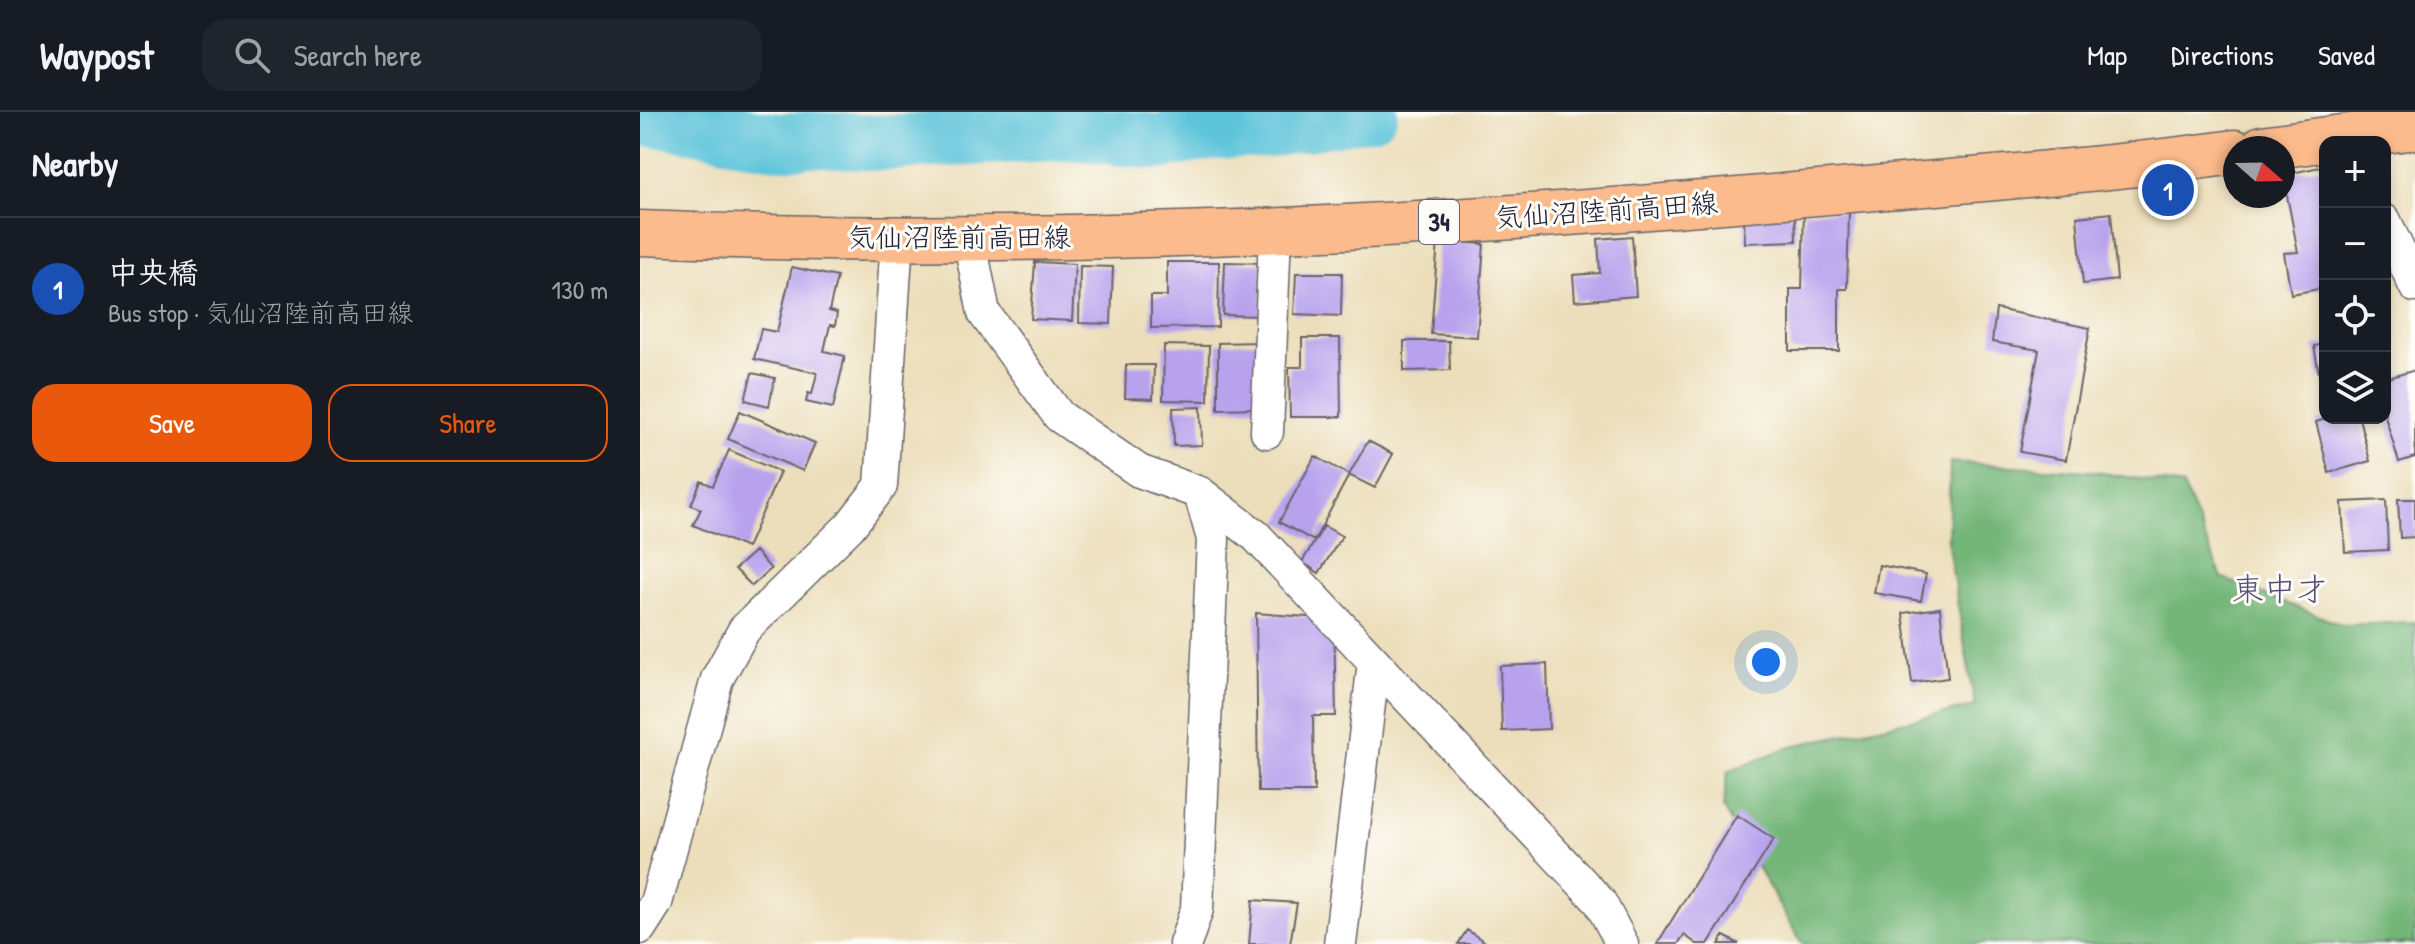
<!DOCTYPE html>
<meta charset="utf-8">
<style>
body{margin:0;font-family:"Patrick Hand","Klee One",sans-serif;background:#20242c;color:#f1f3f6}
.controls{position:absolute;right:24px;top:24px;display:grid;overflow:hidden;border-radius:16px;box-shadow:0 4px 12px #0003}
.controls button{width:72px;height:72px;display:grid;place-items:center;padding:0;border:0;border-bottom:2px solid #363941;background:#171b24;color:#f1f3f6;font:40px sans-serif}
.compass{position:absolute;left:1583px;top:24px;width:72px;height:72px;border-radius:50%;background:#171b24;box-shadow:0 4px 12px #0003;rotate:110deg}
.you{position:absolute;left:1126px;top:550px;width:28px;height:28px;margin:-20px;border:6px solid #fff;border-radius:50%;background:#1a73e8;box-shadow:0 0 0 12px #1a73e833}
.badge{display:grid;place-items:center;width:52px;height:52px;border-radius:50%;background:#ea580c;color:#fff;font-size:26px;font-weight:700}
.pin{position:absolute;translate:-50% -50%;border:4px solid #fff;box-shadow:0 2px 8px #0006}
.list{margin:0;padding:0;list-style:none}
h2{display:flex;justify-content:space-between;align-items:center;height:104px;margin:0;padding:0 32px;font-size:34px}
h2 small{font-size:26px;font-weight:400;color:#9ea1a6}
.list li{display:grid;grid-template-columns:52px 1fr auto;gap:24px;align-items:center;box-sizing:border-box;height:144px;padding:0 32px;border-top:2px solid #363941}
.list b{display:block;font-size:30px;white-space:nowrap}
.list p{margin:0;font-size:26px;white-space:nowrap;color:#9ea1a6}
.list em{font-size:26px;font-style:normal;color:#9ea1a6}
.actions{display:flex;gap:16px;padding:24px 32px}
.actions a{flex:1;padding:18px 0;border:2px solid #ea580c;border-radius:24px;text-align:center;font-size:28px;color:#ea580c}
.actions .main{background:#ea580c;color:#fff}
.icon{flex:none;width:44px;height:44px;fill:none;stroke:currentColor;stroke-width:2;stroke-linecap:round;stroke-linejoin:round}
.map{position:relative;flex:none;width:1775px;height:832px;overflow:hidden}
header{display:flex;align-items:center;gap:48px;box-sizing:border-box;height:112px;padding:0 40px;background:#171b24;border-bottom:2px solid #363941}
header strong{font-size:38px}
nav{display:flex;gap:44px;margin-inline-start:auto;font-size:28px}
.search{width:560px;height:72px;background:#20242c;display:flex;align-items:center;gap:20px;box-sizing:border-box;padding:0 28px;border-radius:24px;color:#9ea1a6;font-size:30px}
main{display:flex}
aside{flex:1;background:#171b24}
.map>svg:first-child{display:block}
.forest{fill:#73b678;stroke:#4a6c5a;stroke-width:2}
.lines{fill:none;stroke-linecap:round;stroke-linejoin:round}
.river{stroke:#5dc4da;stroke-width:56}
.building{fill:#b8a2ed}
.street-casing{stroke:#696467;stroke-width:35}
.primary-casing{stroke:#696467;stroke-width:47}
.street{stroke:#fff;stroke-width:32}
.primary{stroke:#fbbb8c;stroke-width:44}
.labels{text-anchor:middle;stroke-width:6;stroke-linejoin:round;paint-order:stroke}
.shield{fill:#fdfcf7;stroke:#646373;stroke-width:2}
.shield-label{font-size:26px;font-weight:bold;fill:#22223b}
.street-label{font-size:28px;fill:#22223b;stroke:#fdfcf7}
.quarter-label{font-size:32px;fill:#564f79;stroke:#fdfcf7}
</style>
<header>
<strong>Waypost</strong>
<div class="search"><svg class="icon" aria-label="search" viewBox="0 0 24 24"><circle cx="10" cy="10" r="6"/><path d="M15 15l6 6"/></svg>Search here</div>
<nav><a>Map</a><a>Directions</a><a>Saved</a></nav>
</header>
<main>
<aside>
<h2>Nearby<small></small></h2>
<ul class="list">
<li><span class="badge" style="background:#1a4fb4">1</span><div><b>中央橋</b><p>Bus stop · 気仙沼陸前高田線</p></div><em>130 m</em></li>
</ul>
<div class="actions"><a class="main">Save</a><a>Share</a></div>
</aside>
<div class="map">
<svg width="1775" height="832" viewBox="0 0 1775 832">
<rect width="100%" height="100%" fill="#fdfcf7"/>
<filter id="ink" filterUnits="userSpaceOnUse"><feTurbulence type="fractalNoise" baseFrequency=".0125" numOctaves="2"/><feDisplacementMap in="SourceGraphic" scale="16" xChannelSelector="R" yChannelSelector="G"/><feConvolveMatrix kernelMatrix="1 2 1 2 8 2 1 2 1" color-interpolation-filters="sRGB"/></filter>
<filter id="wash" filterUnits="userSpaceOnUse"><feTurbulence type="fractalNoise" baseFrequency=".006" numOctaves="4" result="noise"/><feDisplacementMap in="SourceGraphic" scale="32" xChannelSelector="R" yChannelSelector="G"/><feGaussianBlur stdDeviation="1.8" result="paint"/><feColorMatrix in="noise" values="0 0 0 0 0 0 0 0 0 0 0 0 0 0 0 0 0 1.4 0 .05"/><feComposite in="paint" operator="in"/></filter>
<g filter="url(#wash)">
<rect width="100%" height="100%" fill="#ecdeba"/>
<path class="forest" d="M1310,350L1450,359L1543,374L1582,466L1702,513L1775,510V832H1162L1083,696L1088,659L1152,634L1335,594L1308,434Z"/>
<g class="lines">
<path class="river" d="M0,5C21,8 42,10 62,14C96,20 134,35 168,27L240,31L433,20L517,30L573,20L628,18L730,0"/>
</g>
<g id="blocks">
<path class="building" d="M1684,54L1685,176L1651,182L1644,141L1658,140L1643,63Z
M1164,99L1209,100L1207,177H1199V239H1150V177H1162Z
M1471,101L1477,168L1443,172L1437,105Z
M1155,102L1156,129L1105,131L1104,104Z
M992,124L996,184L935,189L933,163L960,161L958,127Z
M798,129L844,132L837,225L791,222Z
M395,150L435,152L432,209L391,207Z
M527,150H579L578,215L511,216V184H527Z
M585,150L623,151L621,204L583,203Z
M440,154L473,155L471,212L439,211Z
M152,155L197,165L189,199L197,201L195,214L190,213L184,239L205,244L193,296L166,290L168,281L172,282L177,261L114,247L121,217L137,220Z
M656,161H702L701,204L654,202Z
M1356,197L1450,216L1426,348L1380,340L1399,238L1352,230Z
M662,226H700L701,305H650L649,255H662Z
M764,229H809L810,258L764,259Z
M619,230V296L578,297V231Z
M1685,232V266L1680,267L1674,234Z
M524,233L569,234L568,289L523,288Z
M486,253H514L513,287L485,286Z
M1775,258V345L1759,350L1745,304V267Z
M112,261L135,266L129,294L105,288Z
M561,295L562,333L534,334L533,296Z
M100,299L175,331L163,359L88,327Z
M1689,306H1719L1730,349L1689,361L1676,310Z
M728,329L753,342L735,376L709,363L674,429L639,410L675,344L709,363Z
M89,338L140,360L107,436L53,413L61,397L51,393L61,369L73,374Z
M1758,387H1775V425L1760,426Z
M1746,388L1748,438L1705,440L1702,390Z
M684,414L702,424L679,461L662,450Z
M115,439L131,457L112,474L95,457Z
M1239,453L1286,462L1281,489L1234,481Z
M1300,496L1308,566L1272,571L1263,501Z
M616,501L694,507L696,604H673L674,680H618Z
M907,552L909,617L862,619L860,554Z
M1097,703L1134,727L1068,832H1057L1044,823L1038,832H1017Z
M613,788L657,791L650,832H609Z
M827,818L848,832H818Z
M1084,824L1099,832H1079Z"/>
</g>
</g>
<g filter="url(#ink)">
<use href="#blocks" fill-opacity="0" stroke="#696467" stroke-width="2"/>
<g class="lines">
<g class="street-casing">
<path id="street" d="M1745,109L1775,174
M329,126L344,201L419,304L499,359L560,381L573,427L557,797L545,832
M627,320L635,121
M560,381L616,424L960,790L982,832
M0,816L16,791L77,567L104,518L210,414L241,374L257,126
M700,832L734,550"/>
</g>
<g class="primary-casing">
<path id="primary" d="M1622,36L1775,15
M0,121C385,137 771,117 1155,83C1302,70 1449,60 1595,40"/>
</g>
<use href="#street" class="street"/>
<use href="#primary" class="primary"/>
</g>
</g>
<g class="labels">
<rect class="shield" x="779" y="88" width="40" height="44" rx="6"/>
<g class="shield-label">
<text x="799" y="119">34</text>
</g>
<g class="street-label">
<text transform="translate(966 98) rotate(-4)" y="10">気仙沼陸前高田線</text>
<text x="319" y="135">気仙沼陸前高田線</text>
</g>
<g class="quarter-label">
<text x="1640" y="488">東中才</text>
</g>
</g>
</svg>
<div class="controls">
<button>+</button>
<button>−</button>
<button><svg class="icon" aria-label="locate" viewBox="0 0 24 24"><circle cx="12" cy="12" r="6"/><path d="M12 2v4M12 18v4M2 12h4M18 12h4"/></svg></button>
<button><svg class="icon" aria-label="layers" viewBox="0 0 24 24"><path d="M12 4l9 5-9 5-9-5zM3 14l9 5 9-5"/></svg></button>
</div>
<svg class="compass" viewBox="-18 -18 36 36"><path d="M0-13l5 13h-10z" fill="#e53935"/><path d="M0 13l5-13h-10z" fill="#9ea1a6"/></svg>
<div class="you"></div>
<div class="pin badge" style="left:1528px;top:78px;background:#1a4fb4">1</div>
</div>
</main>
